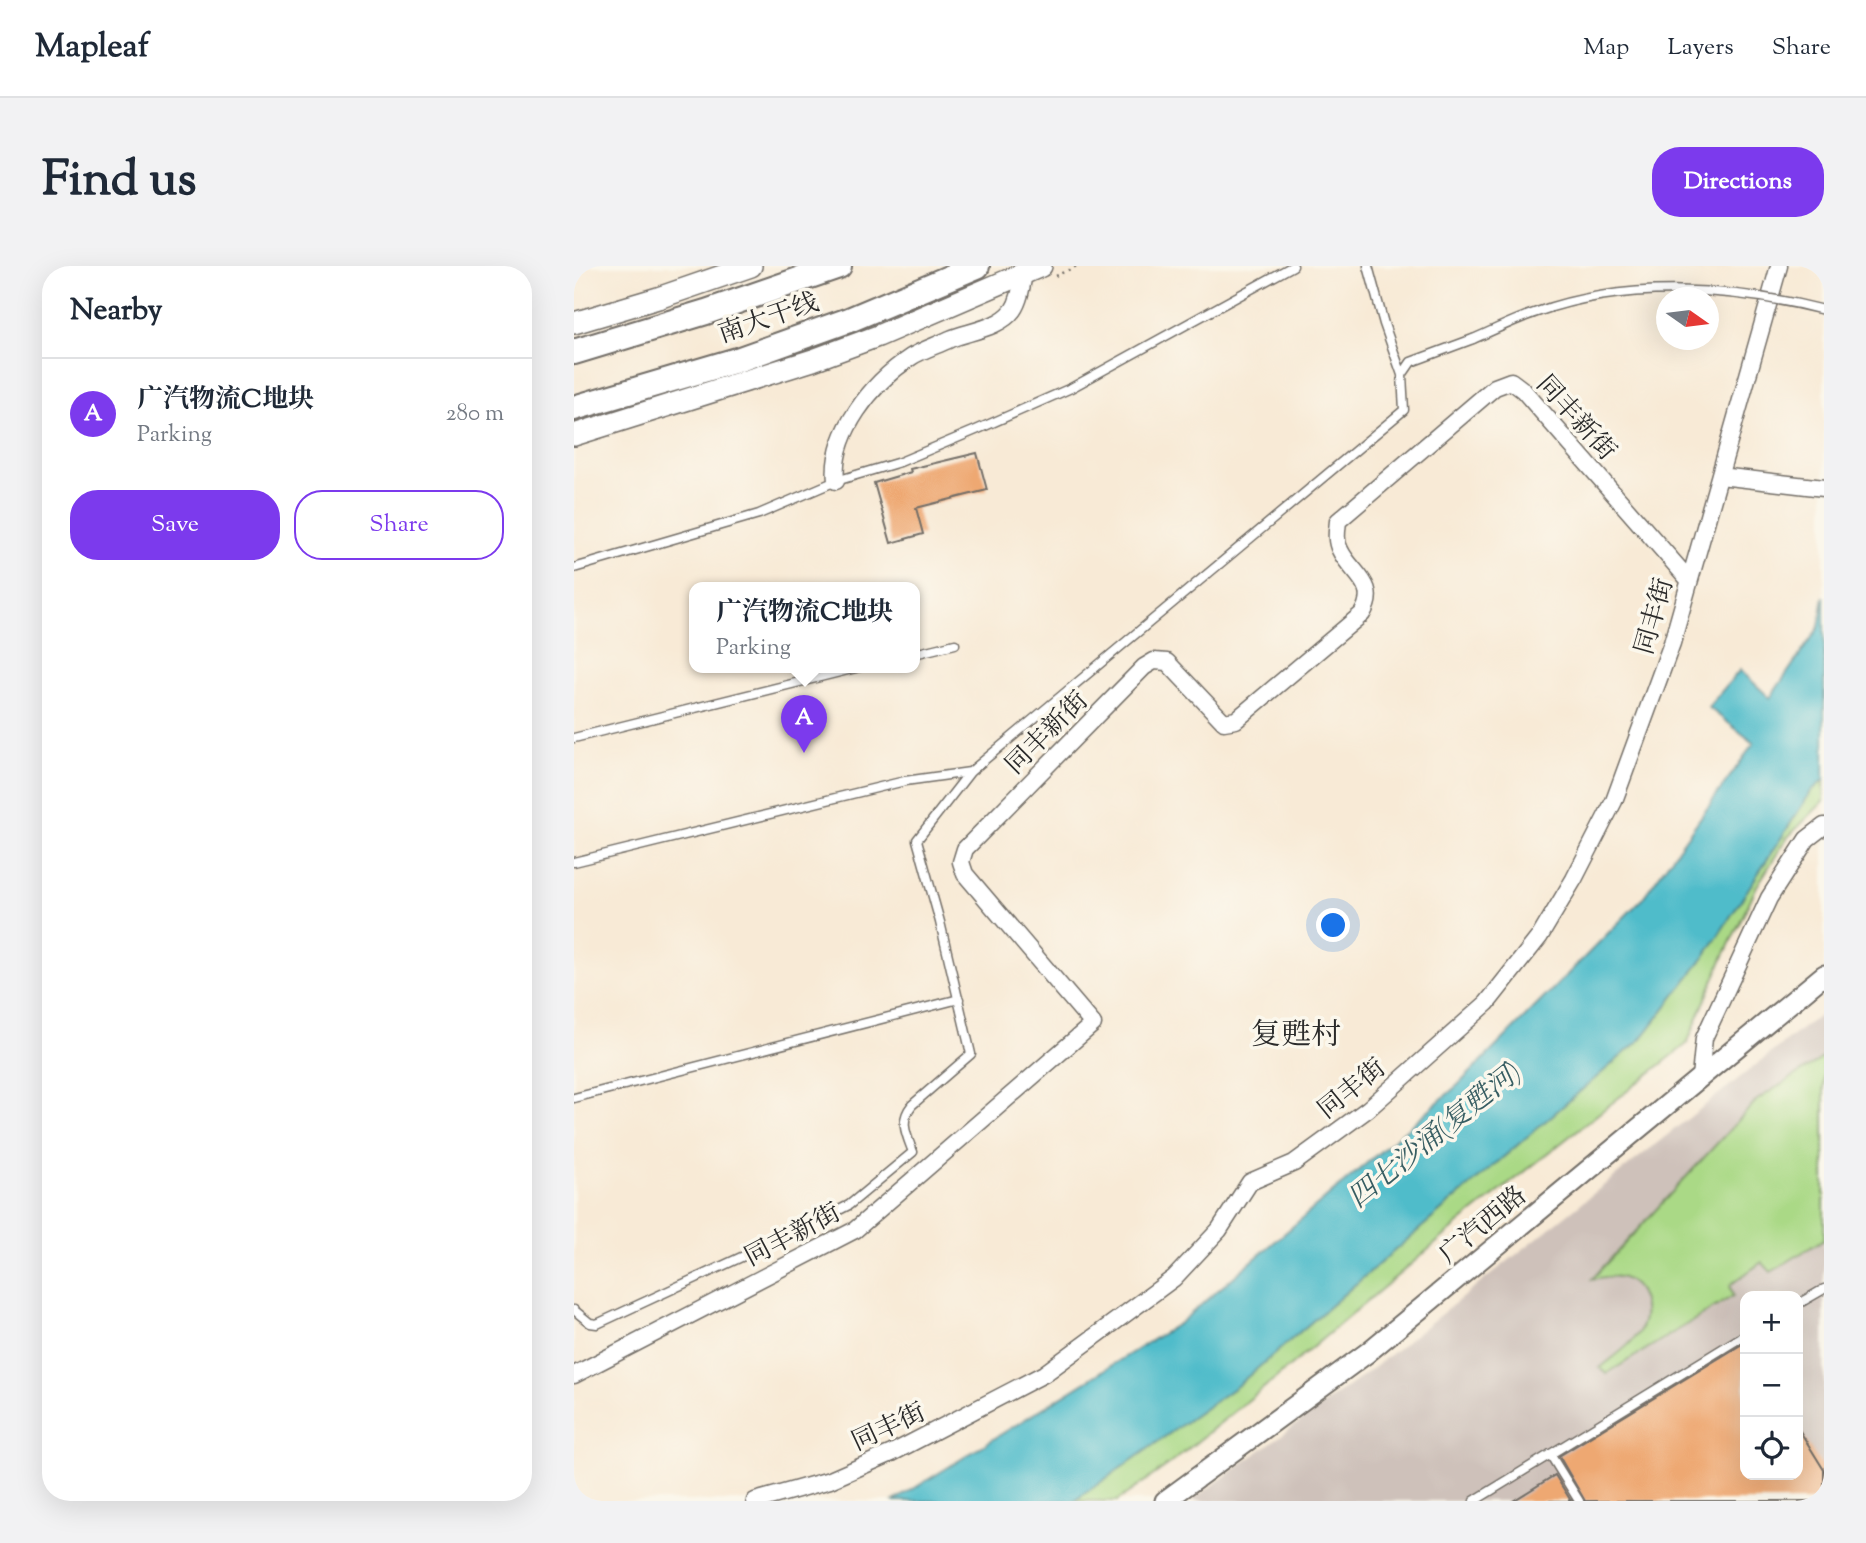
<!DOCTYPE html>
<meta charset="utf-8">
<style>
body{margin:0;font-family:"Sorts Mill Goudy","Noto Serif SC",serif;background:#f2f2f3;color:#1f2937}
.controls{position:absolute;right:21px;bottom:21px;display:grid;overflow:hidden;border-radius:14px;box-shadow:0 7px 28px #0002}
.controls button{width:63px;height:63px;display:grid;place-items:center;padding:0;border:0;border-bottom:2px solid #e0e1e3;background:#fff;color:#1f2937;font:35px sans-serif}
.compass{position:absolute;left:1082px;top:21px;width:63px;height:63px;border-radius:50%;background:#fff;box-shadow:0 7px 28px #0002;rotate:104deg}
.you{position:absolute;left:760px;top:660px;width:24px;height:24px;margin:-18px;border:5px solid #fff;border-radius:50%;background:#1a73e8;box-shadow:0 0 0 10px #1a73e833}
.badge{display:grid;place-items:center;width:46px;height:46px;border-radius:50%;background:#7c3aed;color:#fff;font-size:23px;font-weight:700}
.pin{position:absolute;translate:-50% -58px;filter:drop-shadow(0 2px 4px #0008)}
.pin::after{content:'';position:absolute;top:37px;width:24px;height:21px;background:inherit;clip-path:polygon(0 0,100% 0,50% 100%)}
.popup{position:absolute;left:115px;top:316px;width:231px;height:91px;box-sizing:border-box;display:grid;place-content:center;border-radius:14px;background:#fff;filter:drop-shadow(0 2px 5px #0005);font-size:23px;white-space:nowrap;color:#747a83}
.popup b{font-size:26px;color:#1f2937}
.popup::after{content:'';position:absolute;left:50%;top:100%;margin-left:-14px;border:14px solid transparent;border-top-color:#fff}
.list{margin:0;padding:0;list-style:none}
h2{display:flex;justify-content:space-between;align-items:center;height:91px;margin:0;padding:0 28px;font-size:30px}
h2 small{font-size:23px;font-weight:400;color:#747a83}
.list li{display:grid;grid-template-columns:46px 1fr auto;gap:21px;align-items:center;box-sizing:border-box;height:112px;padding:0 28px;border-top:2px solid #e0e1e3}
.list b{display:block;font-size:26px;white-space:nowrap}
.list p{margin:0;font-size:23px;white-space:nowrap;color:#747a83}
.list em{font-size:23px;font-style:normal;color:#747a83}
.actions{display:flex;gap:14px;padding:21px 28px}
.actions a{flex:1;padding:16px 0;border:2px solid #7c3aed;border-radius:28px;text-align:center;font-size:24px;color:#7c3aed}
.actions .main{background:#7c3aed;color:#fff}
.icon{flex:none;width:38px;height:38px;fill:none;stroke:currentColor;stroke-width:2;stroke-linecap:round;stroke-linejoin:round}
.map{position:relative;flex:none;width:1250px;height:1235px;overflow:hidden;border-radius:28px}
header{display:flex;align-items:center;gap:42px;box-sizing:border-box;height:98px;padding:0 35px;background:#fff;border-bottom:2px solid #e0e1e3}
header strong{font-size:33px}
nav{display:flex;gap:38px;margin-inline-start:auto;font-size:24px}
.intro{display:flex;align-items:center;justify-content:space-between;box-sizing:border-box;height:168px;padding:0 42px}
h1{margin:0;font-size:49px}
.button{padding:18px 32px;border-radius:28px;background:#7c3aed;color:#fff;font-size:24px;font-weight:700}
main{display:flex;gap:42px;padding:0 42px}
aside{flex:1;background:#fff;border-radius:28px;box-shadow:0 7px 28px #0002}
.map>svg:first-child{display:block}
.industrial{fill:#cec1ba;fill-rule:evenodd}
.green{fill:#aad986;stroke:#6a8258;stroke-width:2}
.water{fill:#50bcca;stroke:#3e747a;stroke-width:2}
.building{fill:#eea872}
.lines{fill:none;stroke-linecap:round;stroke-linejoin:round}
.service-casing{stroke:#736e67;stroke-width:11}
.minor-casing{stroke:#736e67;stroke-width:19}
.tertiary-casing{stroke:#736e67;stroke-width:23}
.secondary-casing{stroke:#736e67;stroke-width:24}
.trunk-casing{stroke:#736e67;stroke-width:28}
.path{stroke:#736e67;stroke-width:2.5;stroke-dasharray:2 5;stroke-linecap:butt}
.service{stroke:#fff;stroke-width:8}
.minor{stroke:#fff;stroke-width:16}
.tertiary{stroke:#fff;stroke-width:19}
.secondary{stroke:#fff;stroke-width:21}
.trunk{stroke:#fff;stroke-width:24}
.service-bridge-casing{stroke:#736e67;stroke-width:11;stroke-linecap:butt}
.service-bridge{stroke:#fff;stroke-width:8}
.labels{text-anchor:middle;stroke-width:7;stroke-linejoin:round;paint-order:stroke}
.street-label{font-size:26px;fill:#2b2b2b;stroke:#fbf7ec}
.water-label{font-size:28px;font-style:italic;fill:#385e63;stroke:#fbf7ec}
.quarter-label{font-size:30px;fill:#2b2b2b;stroke:#fbf7ec}
</style>
<header>
<strong>Mapleaf</strong>
<nav><a>Map</a><a>Layers</a><a>Share</a></nav>
</header>
<div class="intro"><h1>Find us</h1><a class="button">Directions</a></div>
<main>
<aside>
<h2>Nearby<small></small></h2>
<ul class="list">
<li><span class="badge">A</span><div><b>广汽物流C地块</b><p>Parking</p></div><em>280 m</em></li>
</ul>
<div class="actions"><a class="main">Save</a><a>Share</a></div>
</aside>
<div class="map">
<svg width="1250" height="1235" viewBox="0 0 1250 1235">
<rect width="100%" height="100%" fill="#fbf7ec"/>
<filter id="ink" filterUnits="userSpaceOnUse"><feTurbulence type="fractalNoise" baseFrequency=".0143" numOctaves="2"/><feDisplacementMap in="SourceGraphic" scale="14" xChannelSelector="R" yChannelSelector="G"/><feConvolveMatrix kernelMatrix="1 2 1 2 8 2 1 2 1" color-interpolation-filters="sRGB"/></filter>
<filter id="wash" filterUnits="userSpaceOnUse"><feTurbulence type="fractalNoise" baseFrequency=".00686" numOctaves="4" result="noise"/><feDisplacementMap in="SourceGraphic" scale="28" xChannelSelector="R" yChannelSelector="G"/><feGaussianBlur stdDeviation="1.57" result="paint"/><feColorMatrix in="noise" values="0 0 0 0 0 0 0 0 0 0 0 0 0 0 0 0 0 1.4 0 .05"/><feComposite in="paint" operator="in"/></filter>
<g filter="url(#wash)">
<rect width="100%" height="100%" fill="#f8ead6"/>
<path class="industrial" d="M1250,748V1235H617L794,1106L1236,756ZM1171,1030H1224V1209H1171Z"/>
<path class="green" d="M1250,514V535L1213,572L1183,620L1148,694L1113,778L887,956L708,1107L598,1196L543,1235H500L664,1119L1067,773L1131,690L1238,524Z
M1250,791V973L1197,1006L1188,996L1156,1019L1159,1030L1032,1108L1026,1102C1039,1091 1058,1079 1066,1064C1076,1044 1068,1016 1045,1011C1037,1009 1026,1012 1018,1013L1183,834Z"/>
<path class="water" d="M1250,330V514L1238,524L1131,690L1067,773L664,1119L500,1235H320L607,1056L884,819L1068,633L1180,477L1134,441L1166,404L1196,432L1245,361Z"/>
<g id="blocks">
<path class="building" d="M403,187L413,224L342,242L349,268L317,277L300,217L337,206L336,203Z
M1170,1077L1171,1209H1224V1162L1250,1204V1235H1011L985,1190Z
M981,1209L997,1235H939Z"/>
</g>
</g>
<g filter="url(#ink)">
<use href="#blocks" fill-opacity="0" stroke="#736e67" stroke-width="2"/>
<g class="lines">
<g class="service-casing">
<path id="service" d="M828,109L837,96L899,73
M0,302L185,248L262,215L326,196L402,164L497,122L719,0
M340,388L381,378
M0,472L286,401
M0,596L331,515L396,506
M0,832L385,733
M1224,1038L1250,1023
M0,1044L16,1057L23,1058L230,962L275,939L339,886C332,868 325,855 338,839L397,788L366,656L343,574L396,506L830,144L828,109L810,58L794,0
M976,1188L1005,1235
M900,1235L1171,1069"/>
</g>
<g class="minor-casing">
<path id="minor" d="M1146,210L1250,222
M262,215C257,167 298,117 337,91C348,84 364,79 376,73C396,65 426,62 439,44C446,34 448,18 450,7
M1126,811L1130,772L1195,632L1233,573L1250,560
M0,1109L281,964L519,758L391,608L387,596L391,583L570,401L580,395L593,396L650,456L662,454L788,348C806,318 777,308 766,284C761,274 763,265 764,255L921,121L937,115L949,124L1115,314
M181,1235L256,1214L318,1187L470,1108L600,1012L645,964L676,916L720,897L794,843L913,737L966,670L1000,613L1040,535L1098,377L1205,0"/>
</g>
<g class="tertiary-casing">
<path id="tertiary" d="M591,1235L793,1087L1250,709"/>
</g>
<g class="secondary-casing">
<path id="secondary" d="M0,57L84,32L177,0
M0,169L239,94L304,70L467,0"/>
</g>
<g class="trunk-casing">
<path id="trunk" d="M0,86L132,46L265,0
M0,142L163,94L275,54L403,0"/>
</g>
<path class="path" d="M481,10L503,0"/>
<use href="#service" class="service"/>
<use href="#minor" class="minor"/>
<use href="#tertiary" class="tertiary"/>
<use href="#secondary" class="secondary"/>
<use href="#trunk" class="trunk"/>
<g class="service-bridge-casing">
<path id="service-bridge" d="M899,73C920,64 942,53 963,46C1052,14 1160,21 1250,44"/>
</g>
<use href="#service-bridge" class="service-bridge"/>
</g>
</g>
<g class="labels">
<g class="street-label">
<text transform="translate(194 51) rotate(-19)" y="9">南大干线</text>
<text transform="translate(1003 151) rotate(48)" y="9">同丰新街</text>
<text transform="translate(1079 350) rotate(-74)" y="9">同丰街</text>
<text transform="translate(472 466) rotate(-45)" y="9">同丰新街</text>
<text transform="translate(777 822) rotate(-39)" y="9">同丰街</text>
<text transform="translate(908 958) rotate(-40)" y="9">广汽西路</text>
<text transform="translate(218 968) rotate(-28)" y="9">同丰新街</text>
<text transform="translate(314 1160) rotate(-25)" y="9">同丰街</text>
</g>
<g class="water-label">
<text transform="translate(860 868) rotate(-39)" y="10">四七沙涌(复甦河)</text>
</g>
<g class="quarter-label">
<text x="722" y="778">复甦村</text>
</g>
</g>
</svg>
<div class="controls">
<button>+</button>
<button>−</button>
<button><svg class="icon" aria-label="locate" viewBox="0 0 24 24"><circle cx="12" cy="12" r="6"/><path d="M12 2v4M12 18v4M2 12h4M18 12h4"/></svg></button>
</div>
<svg class="compass" viewBox="-18 -18 36 36"><path d="M0-13l5 13h-10z" fill="#e53935"/><path d="M0 13l5-13h-10z" fill="#747a83"/></svg>
<div class="you"></div>
<div class="pin badge" style="left:230px;top:487px">A</div>
<div class="popup"><b>广汽物流C地块</b>Parking</div>
</div>
</main>
